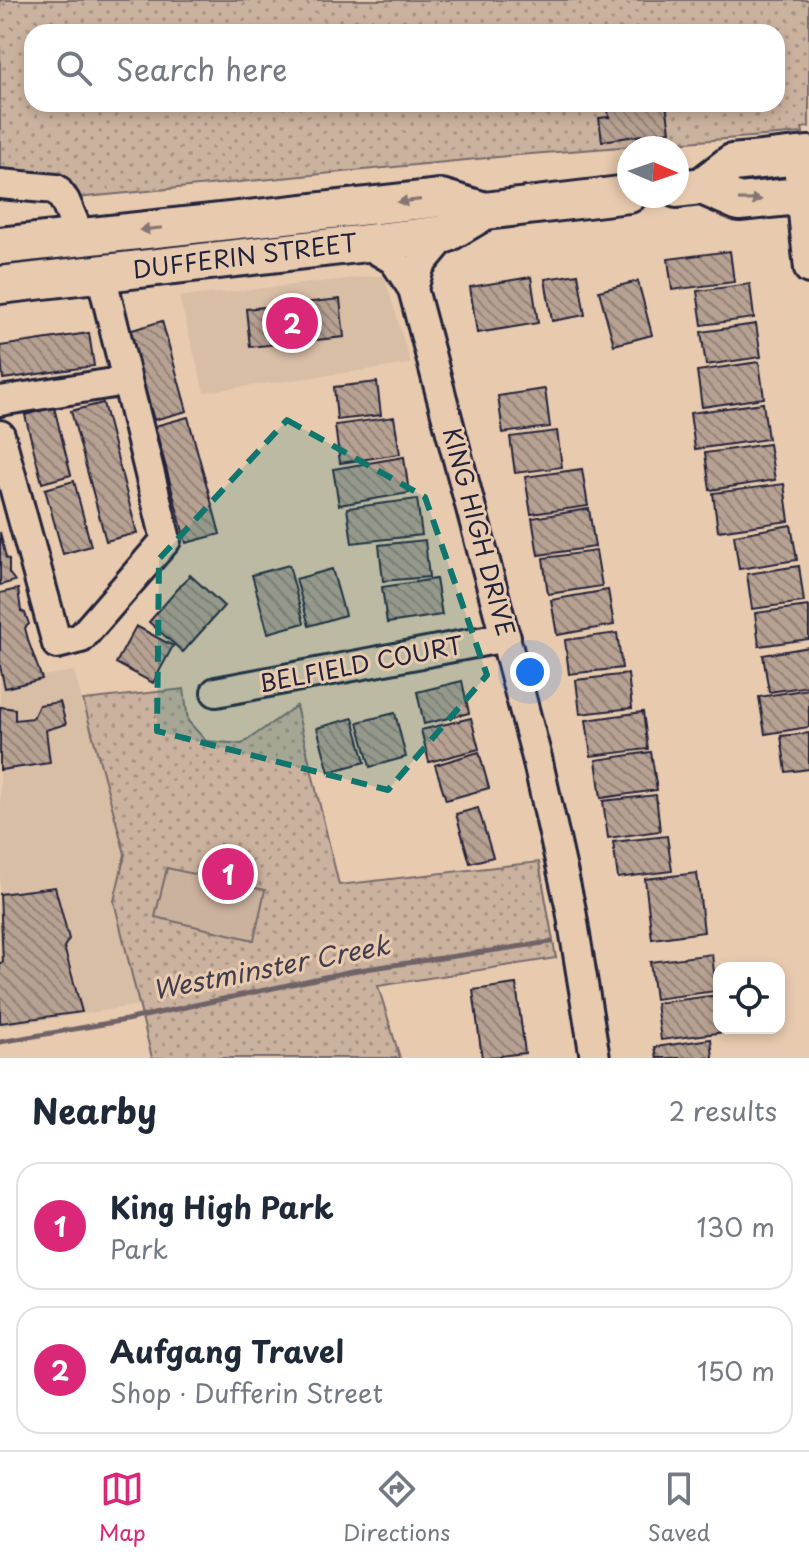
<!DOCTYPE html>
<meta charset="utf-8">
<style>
body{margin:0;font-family:"Playpen Sans",sans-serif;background:#f2f2f3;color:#1f2937}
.controls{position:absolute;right:24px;bottom:24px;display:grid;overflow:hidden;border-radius:16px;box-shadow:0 4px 12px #0003}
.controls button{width:72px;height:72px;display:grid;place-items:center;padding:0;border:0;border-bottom:2px solid #e0e1e3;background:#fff;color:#1f2937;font:40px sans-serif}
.compass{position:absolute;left:617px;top:136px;width:72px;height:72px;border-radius:50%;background:#fff;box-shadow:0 4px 12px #0003;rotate:92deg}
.you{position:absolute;left:530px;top:672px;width:28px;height:28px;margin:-20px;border:6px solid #fff;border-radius:50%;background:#1a73e8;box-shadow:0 0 0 12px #1a73e833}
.badge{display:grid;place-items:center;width:52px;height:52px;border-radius:50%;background:#db2777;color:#fff;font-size:26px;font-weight:700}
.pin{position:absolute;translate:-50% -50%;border:4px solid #fff;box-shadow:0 2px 8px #0006}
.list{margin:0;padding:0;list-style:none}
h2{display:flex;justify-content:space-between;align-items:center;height:104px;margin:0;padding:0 32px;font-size:34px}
h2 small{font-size:26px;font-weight:400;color:#747a83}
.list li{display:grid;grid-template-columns:52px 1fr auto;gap:24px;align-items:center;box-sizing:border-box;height:128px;margin:0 16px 16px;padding:0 16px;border:2px solid #e0e1e3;border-radius:24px}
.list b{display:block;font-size:30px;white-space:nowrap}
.list p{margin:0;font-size:26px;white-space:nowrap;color:#747a83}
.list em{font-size:26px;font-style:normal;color:#747a83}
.icon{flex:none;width:44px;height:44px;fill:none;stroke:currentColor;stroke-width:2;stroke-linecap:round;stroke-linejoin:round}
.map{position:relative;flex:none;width:809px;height:1058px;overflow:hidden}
.search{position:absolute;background:#fff;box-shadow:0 4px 12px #0003;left:24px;right:24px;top:24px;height:88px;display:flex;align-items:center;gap:20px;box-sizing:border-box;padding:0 28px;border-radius:24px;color:#747a83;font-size:30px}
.sheet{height:392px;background:#fff}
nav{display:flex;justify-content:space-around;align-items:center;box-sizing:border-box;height:112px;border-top:2px solid #e0e1e3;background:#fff;font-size:22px;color:#747a83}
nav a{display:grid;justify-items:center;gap:4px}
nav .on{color:#db2777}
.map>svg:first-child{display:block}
.built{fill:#d9bea6}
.grass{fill:url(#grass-dots);stroke:#766a6c;stroke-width:2;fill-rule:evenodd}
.garden{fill:#cbb29e;stroke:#766a6c;stroke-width:2}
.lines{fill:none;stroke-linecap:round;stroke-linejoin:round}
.stream{stroke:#6f6367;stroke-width:5}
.building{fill:url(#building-back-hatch);stroke:#22223b;stroke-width:2}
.minor-casing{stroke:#22223b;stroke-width:34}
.major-casing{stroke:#22223b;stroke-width:42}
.minor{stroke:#e8cbaf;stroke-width:28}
.major{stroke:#e8cbaf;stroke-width:36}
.oneway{fill:#857675}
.marked{fill:#0f766e;fill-opacity:0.2;stroke:#0f766e;stroke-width:6;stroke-dasharray:16 10;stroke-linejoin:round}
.labels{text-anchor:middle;stroke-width:6;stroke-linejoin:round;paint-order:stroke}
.street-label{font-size:24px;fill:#22223b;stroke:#e8cbaf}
.water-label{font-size:26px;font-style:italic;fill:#423d4e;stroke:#e8cbaf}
</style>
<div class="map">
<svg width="809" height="1058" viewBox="0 0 809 1058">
<defs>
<pattern id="grass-dots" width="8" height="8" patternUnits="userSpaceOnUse" patternTransform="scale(2)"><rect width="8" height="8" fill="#cbb29e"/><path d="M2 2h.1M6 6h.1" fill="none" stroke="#a49082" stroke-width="1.8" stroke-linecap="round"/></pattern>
<pattern id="building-back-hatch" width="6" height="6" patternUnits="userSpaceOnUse" patternTransform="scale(2)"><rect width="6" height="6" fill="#b7a192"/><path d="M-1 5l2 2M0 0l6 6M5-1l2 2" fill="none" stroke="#948378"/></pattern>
</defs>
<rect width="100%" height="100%" fill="#e8cbaf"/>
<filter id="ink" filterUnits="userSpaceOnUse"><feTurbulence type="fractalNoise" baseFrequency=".0125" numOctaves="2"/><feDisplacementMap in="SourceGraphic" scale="16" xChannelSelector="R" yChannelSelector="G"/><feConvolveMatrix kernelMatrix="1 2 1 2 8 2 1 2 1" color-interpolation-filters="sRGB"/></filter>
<g filter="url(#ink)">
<path class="built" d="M384,275L411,364L204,392L179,297Z
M0,656L8,681L74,671L125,854L114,901L139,1005L0,1027Z"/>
<path class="grass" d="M0,0H809V127L802,128L803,133L518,155L76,198L0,200ZM32,32H777V104H32Z
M184,689L188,721L206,741L242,744L296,706L339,885L539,862L556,958L378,986L400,1058H152L114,901L125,854L83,700Z"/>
<path class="garden" d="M167,868L265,890L254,940L155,917Z"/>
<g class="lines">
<path class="stream" d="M0,1042L126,1020L352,971L551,942"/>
</g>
<path class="building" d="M607,104H666L670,131L602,141L599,118L609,117Z
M730,251L734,282L672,290L668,259Z
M578,274L585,315L552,321L545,279Z
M531,277L538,323L477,333L470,287Z
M638,281L652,335L614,345L599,291Z
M750,284L754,318L702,325L697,291Z
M340,299L344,337L250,347L246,309Z
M162,321L187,411L154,420L129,331Z
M756,324L761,357L706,365L701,332Z
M89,333L94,366L3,379L0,346Z
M759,362L764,398L702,407L697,371Z
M377,382L381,415L337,420L334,387Z
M545,389L550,427L503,433L498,396Z
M103,403L137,533L106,541L71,411Z
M763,403L768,439L695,449L690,413Z
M54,407L71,475L42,483L25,415Z
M188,417L220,534L186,543L155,426Z
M394,417L400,454L340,463L335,425Z
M557,431L562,467L515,473L510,437Z
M769,444L775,480L710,490L705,453Z
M404,457L409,493L339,505L333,469Z
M582,469L588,506L531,514L525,477Z
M74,481L91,546L63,554L45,489Z
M784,484L789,521L718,531L713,493Z
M417,499L422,535L352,543L347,508Z
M589,509L595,547L538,555L532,518Z
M791,525L797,560L739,569L734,535Z
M0,532L6,558L9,559V573L15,581L0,585Z
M425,540L429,577L383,581L379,545Z
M596,551L602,586L548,594L543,558Z
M289,565L304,623L268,633L252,575Z
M799,566L804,602L752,609L747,574Z
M332,569L345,615L309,626L296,579Z
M190,575L224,606L183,652L149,622Z
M436,579L442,615L387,623L382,587Z
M18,589L21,611L25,613L29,624L25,628L29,643L42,679L5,688L0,666V593Z
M608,590L614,625L557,635L551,600Z
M809,606V639L759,646L755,613Z
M136,626L173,646L153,683L116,663Z
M617,633L622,668L569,674L565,640Z
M809,647V686L769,692L763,655Z
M628,674L632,708L580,714L576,680Z
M462,681L469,713L424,724L417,692Z
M809,689V727L765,734L759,697Z
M60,702L66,724L46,730L50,763L0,770V707L15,709V720L33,718L39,705Z
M643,712L648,749L591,756L586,720Z
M395,713L406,757L370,767L358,722Z
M353,718L365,762L329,772L317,728Z
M471,718L479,749L429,762L421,730Z
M809,733V769L786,772L781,736Z
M479,752L489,788L446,800L435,765Z
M651,752L657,790L601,798L596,760Z
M656,795L660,831L608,838L603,801Z
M478,808L493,857L470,863L456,814Z
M667,836L672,871L618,878L613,842Z
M697,873L704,932L652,939L645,879Z
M55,887L69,939L64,947L82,1012L0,1023V963L3,962L0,894Z
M712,954L716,991L655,999L650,962Z
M516,984L525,1053L482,1058L473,990Z
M719,995V1028H725V1032L661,1040L656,1003Z
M711,1039L713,1058H657L655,1047Z"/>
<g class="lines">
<g class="minor-casing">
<path id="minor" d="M799,175L809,269
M0,184L56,189L65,201L80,237
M365,243L394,260L413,289L537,758L571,910L595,1058
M413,289L420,265L446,234
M0,401L126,381
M0,435L57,644L81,638L166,540L101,274
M216,692L506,637"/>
</g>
<g class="major-casing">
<path id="major" d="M702,186L732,163L809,155
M677,189L702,186L739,202L809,195
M0,246L441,198L485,211L629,194
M0,285L446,234L485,211"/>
</g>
<use href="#minor" class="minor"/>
<use href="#major" class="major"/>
</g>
<defs><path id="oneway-solid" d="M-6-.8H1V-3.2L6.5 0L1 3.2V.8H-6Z" transform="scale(2)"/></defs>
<g class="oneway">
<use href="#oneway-solid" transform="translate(750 200) rotate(-1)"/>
<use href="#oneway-solid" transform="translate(409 201) rotate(173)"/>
<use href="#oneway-solid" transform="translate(151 229) rotate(174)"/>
</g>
</g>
<path class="marked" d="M287,420L425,497L487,675L388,790L157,731L159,559Z"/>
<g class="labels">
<g class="street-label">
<text transform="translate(245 257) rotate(-7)" y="8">DUFFERIN STREET</text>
<text transform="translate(478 532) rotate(75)" y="8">KING HIGH DRIVE</text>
<text transform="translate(361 665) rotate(-11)" y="8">BELFIELD COURT</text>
</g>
<g class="water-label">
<text transform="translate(271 968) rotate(-11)" y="9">Westminster Creek</text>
</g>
</g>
</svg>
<div class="controls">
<button><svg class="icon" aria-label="locate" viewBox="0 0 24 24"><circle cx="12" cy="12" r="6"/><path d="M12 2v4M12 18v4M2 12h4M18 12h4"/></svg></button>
</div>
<svg class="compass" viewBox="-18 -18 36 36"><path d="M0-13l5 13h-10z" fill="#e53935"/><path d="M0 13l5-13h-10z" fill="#747a83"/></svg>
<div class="you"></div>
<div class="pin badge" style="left:228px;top:874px">1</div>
<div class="pin badge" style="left:292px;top:323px">2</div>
<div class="search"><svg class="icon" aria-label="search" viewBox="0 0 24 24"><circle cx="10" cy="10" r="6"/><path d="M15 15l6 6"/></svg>Search here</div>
</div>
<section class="sheet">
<h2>Nearby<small>2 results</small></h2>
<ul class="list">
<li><span class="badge">1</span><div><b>King High Park</b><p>Park</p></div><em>130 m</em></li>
<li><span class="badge">2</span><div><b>Aufgang Travel</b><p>Shop · Dufferin Street</p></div><em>150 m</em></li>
</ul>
</section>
<nav>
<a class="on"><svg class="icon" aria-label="map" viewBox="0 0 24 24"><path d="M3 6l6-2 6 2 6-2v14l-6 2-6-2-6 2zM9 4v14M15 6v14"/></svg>Map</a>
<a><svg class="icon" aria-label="directions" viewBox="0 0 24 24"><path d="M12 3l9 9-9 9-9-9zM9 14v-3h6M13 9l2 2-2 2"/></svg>Directions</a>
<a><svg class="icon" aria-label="saved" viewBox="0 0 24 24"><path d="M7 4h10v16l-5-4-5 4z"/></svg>Saved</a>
</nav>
